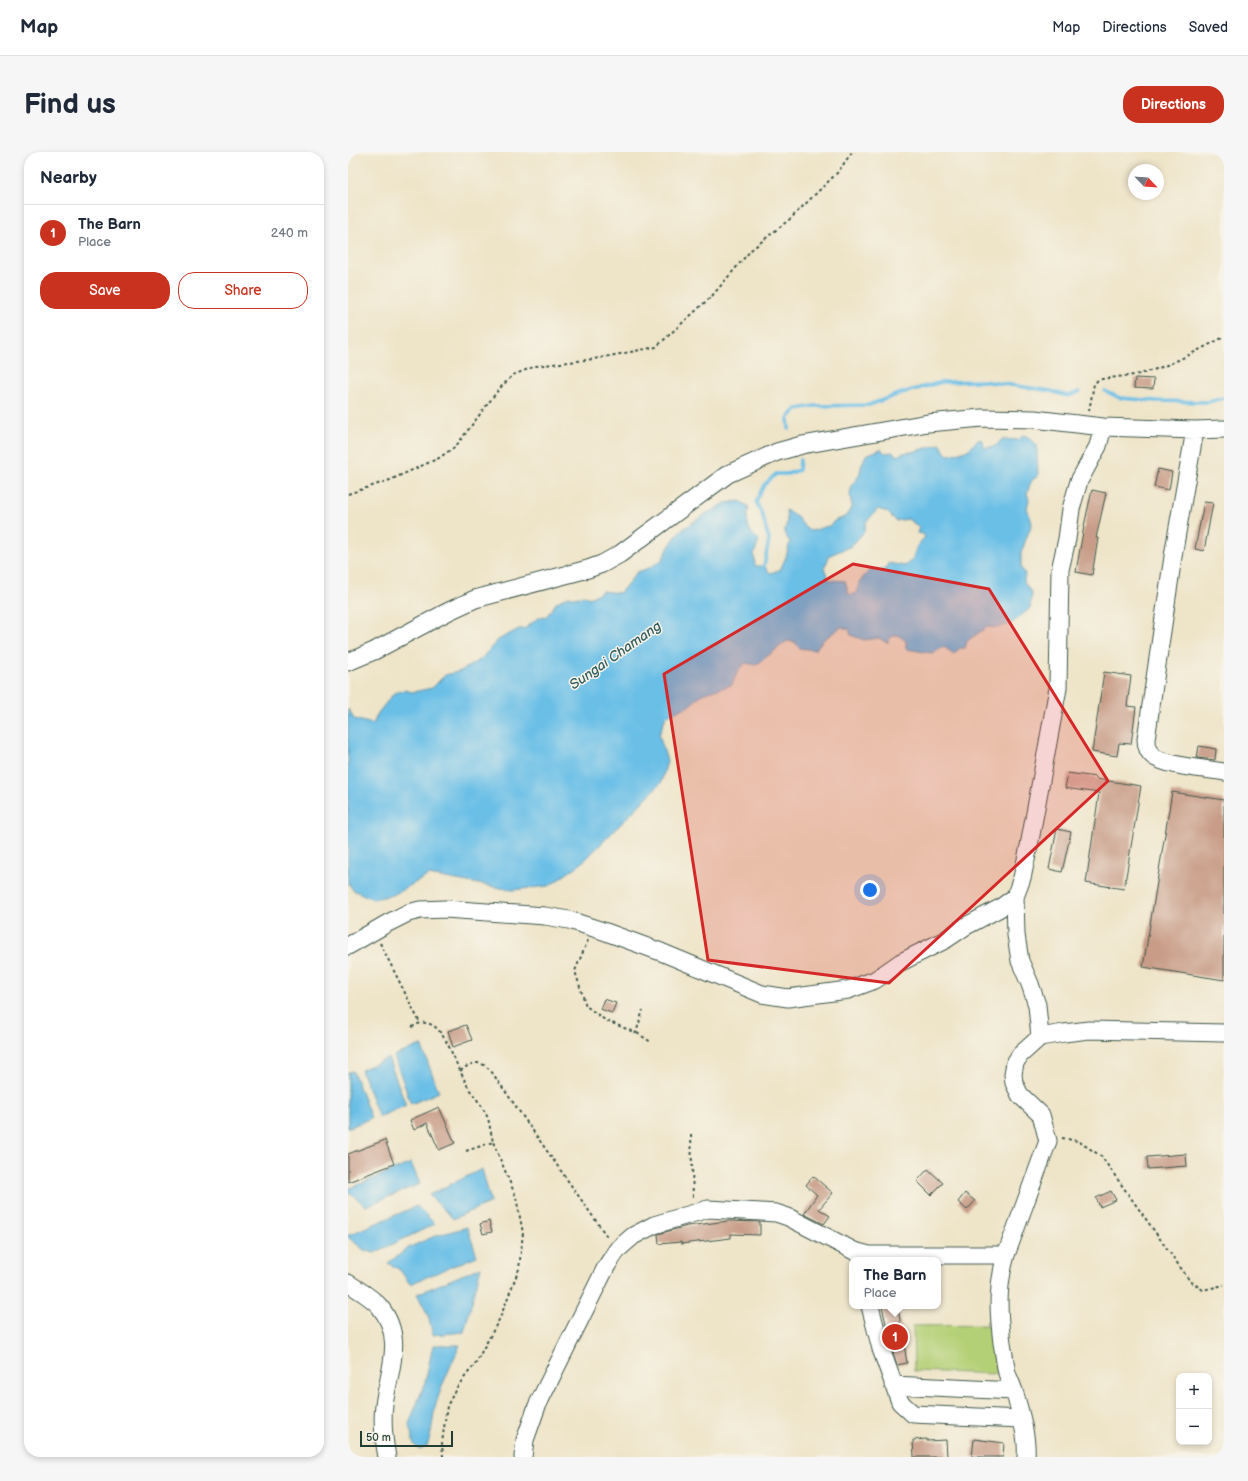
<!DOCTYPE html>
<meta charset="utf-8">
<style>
body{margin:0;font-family:"Balsamiq Sans",sans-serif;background:#f6f6f7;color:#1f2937}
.controls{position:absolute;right:12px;bottom:12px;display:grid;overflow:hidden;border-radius:8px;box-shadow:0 2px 6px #0003}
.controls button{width:36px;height:36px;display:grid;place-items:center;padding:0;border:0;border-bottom:1px solid #e0e1e3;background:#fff;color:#1f2937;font:20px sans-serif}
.compass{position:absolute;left:780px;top:12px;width:36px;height:36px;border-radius:50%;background:#fff;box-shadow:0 2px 6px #0003;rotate:115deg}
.scale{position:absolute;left:12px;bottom:10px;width:93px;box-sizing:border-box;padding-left:4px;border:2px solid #1f3d34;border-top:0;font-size:11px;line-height:14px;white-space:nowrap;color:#1f3d34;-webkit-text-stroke:3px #f7f3e8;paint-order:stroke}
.you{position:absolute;left:522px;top:738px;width:14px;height:14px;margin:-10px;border:3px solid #fff;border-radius:50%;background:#1a73e8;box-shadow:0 0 0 6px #1a73e833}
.badge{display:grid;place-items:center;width:26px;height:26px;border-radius:50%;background:#c8321e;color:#fff;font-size:13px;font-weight:700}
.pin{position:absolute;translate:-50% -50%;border:2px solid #fff;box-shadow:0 1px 4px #0006}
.popup{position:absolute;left:501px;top:1105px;width:92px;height:52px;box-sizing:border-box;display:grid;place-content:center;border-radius:8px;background:#fff;filter:drop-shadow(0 1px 3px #0005);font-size:13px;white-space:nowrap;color:#747a83}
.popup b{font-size:15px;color:#1f2937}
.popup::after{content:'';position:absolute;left:50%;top:100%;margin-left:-8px;border:8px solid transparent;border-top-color:#fff}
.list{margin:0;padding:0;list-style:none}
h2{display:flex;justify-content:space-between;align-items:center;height:52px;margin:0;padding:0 16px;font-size:17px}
h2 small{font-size:13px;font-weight:400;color:#747a83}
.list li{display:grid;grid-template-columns:26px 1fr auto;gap:12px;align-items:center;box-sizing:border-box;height:56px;padding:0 16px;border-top:1px solid #e0e1e3}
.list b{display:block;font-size:15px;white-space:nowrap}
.list p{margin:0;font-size:13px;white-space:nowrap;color:#747a83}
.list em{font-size:13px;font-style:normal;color:#747a83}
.actions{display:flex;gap:8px;padding:12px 16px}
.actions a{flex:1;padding:9px 0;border:1px solid #c8321e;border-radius:16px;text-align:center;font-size:14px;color:#c8321e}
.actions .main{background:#c8321e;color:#fff}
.map{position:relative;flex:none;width:876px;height:1305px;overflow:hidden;border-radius:16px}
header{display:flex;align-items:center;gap:24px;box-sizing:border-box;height:56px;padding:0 20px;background:#fff;border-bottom:1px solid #e0e1e3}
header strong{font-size:19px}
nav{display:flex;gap:22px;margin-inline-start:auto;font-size:14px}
.intro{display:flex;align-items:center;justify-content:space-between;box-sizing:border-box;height:96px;padding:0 24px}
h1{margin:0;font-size:28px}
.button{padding:10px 18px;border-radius:16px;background:#c8321e;color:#fff;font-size:14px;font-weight:700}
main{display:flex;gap:24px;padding:0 24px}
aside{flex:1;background:#fff;border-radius:16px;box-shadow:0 2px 6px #0003}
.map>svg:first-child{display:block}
.green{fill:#b4d076;stroke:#6a8655}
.water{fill:#6abfe7;stroke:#447e8e;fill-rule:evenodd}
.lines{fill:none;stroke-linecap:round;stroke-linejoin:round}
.stream{stroke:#6abfe7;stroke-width:3.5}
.building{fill:#c89c87}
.minor-casing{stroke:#3e564a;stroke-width:19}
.path{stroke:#3e564a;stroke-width:2;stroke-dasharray:3 3;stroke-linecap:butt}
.minor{stroke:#fff;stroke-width:17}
.marked{fill:#d62828;fill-opacity:0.2;stroke:#d62828;stroke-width:3;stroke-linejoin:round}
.labels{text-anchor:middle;stroke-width:3;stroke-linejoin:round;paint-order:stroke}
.water-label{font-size:14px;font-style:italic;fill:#325e61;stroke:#f7f3e8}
</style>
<header>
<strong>Map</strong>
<nav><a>Map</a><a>Directions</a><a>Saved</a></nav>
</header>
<div class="intro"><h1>Find us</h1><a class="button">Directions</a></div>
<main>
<aside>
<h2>Nearby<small></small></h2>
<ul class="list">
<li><span class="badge">1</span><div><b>The Barn</b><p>Place</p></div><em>240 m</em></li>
</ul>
<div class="actions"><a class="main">Save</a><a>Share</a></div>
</aside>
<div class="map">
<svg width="876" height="1305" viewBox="0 0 876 1305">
<rect width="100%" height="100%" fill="#f7f3e8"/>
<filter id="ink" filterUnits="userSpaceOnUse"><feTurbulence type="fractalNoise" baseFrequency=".025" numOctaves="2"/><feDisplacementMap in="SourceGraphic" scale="8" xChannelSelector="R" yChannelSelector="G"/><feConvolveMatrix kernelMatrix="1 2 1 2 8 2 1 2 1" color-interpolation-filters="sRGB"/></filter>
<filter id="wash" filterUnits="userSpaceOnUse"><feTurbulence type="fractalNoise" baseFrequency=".012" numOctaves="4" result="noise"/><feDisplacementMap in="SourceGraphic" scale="16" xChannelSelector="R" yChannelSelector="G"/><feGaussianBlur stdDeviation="0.9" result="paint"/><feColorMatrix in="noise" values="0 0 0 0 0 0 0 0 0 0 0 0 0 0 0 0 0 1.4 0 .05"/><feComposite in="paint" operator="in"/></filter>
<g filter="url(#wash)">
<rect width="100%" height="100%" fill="#eee4c8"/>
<path class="green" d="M644,1173L648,1222L566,1219L565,1174Z"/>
<path class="water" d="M675,283L682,286L689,293L690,324L684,328L679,341L681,348L679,356L684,371L673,401V416L677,422L676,430L684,442L682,456C667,469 660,478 639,475L619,489L617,496H612L606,502L596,495L584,501L558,497V489L550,483L543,485L539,491L531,486L516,488L503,483L501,477L493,475L475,488L467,498L451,496L447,490L439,489L408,513L397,511L389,521L384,533L354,542L341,554L318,564L311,583L319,609L313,631L234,711L201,734L164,738L81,723L45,743L25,747L5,738L0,730V557L6,567L25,572L30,561L46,541L56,538L65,540L84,536L97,523L113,519L133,507L150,488L171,477H176L190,466L198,465L209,450L221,444L228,446L235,443L242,446L254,439L272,441L289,420L301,416L314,408L322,393L332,379L356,363L378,351L392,349L401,355C397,369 400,380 411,388L406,403L407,414H416L422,421L432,418L438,405L442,390L436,381L439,370L438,358L450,366L455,373L463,379C470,378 475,374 482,374L486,369L499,364L504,353L502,345L503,334L511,324L514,312L518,303L533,297L537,301L544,300L549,304C558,298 563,302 571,298C579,296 585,294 593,292L596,299L600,303C612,301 622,300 628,289L633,287L637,296L648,294L654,287L670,288ZM530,357L539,360L548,369L560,367L571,375L569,381L575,382L577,385L569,394L564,408L557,414L540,411L538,417L522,418L511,430L509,441L501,443L497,429L481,428L476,416L482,403L503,394L516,380L518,370Z
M73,893L91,940L63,952L46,904Z
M40,906L58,953L31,965L13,918Z
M5,919L23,966L0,976V921Z
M63,1011L72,1032L18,1054L0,1039V1037Z
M134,1017L143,1050L105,1067L81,1043Z
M69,1054L87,1072L26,1101L16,1098L0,1085V1083Z
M119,1075L129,1104L62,1132L52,1118L40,1111L62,1095L87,1084Z
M133,1115L116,1180L85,1183L80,1163L69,1142Z
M85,1193H112C103,1213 94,1232 88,1252C84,1266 85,1279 79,1294L72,1298L66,1293L61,1272L77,1231Z"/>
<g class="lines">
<path class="stream" d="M757,239L772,246L809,249L860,250L876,246
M441,277L440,266L449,257L467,254L521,253L554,241L594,230L634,229L703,239L720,244L731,240
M412,416L416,414L421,388L414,362L408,350L416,333L428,322H439L451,318L452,308"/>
</g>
<g id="blocks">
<path class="building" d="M787,226L806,227L805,237L786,236Z
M810,317L824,320L821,338L806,335Z
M744,338L758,341L748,386H750L744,423L728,420L736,374Z
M856,350L865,351L856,399L847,397Z
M756,520L783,524L779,554L788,555L783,592L771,591L769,604L744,600Z
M851,594L868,597L867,608L849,606Z
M720,621L748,625V627L793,634L776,737L738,731L751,641L717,636Z
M824,640L876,648V828L795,815Z
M709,677L723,680L714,720L701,717Z
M256,847L268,851L264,861L252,857Z
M118,873L124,888L105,895L100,879Z
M91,955L107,991L91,998L79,971L66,978L62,968Z
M37,988L46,1012L0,1030V1002Z
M838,1002L839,1014L800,1017L799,1005Z
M580,1017L595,1031L583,1043L569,1029Z
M465,1024L485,1041L471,1057L482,1064L476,1072L456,1062L469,1043L458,1033Z
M763,1039L768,1048L752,1055L748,1046Z
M617,1041L627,1049L619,1058L610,1050Z
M141,1069L144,1080L135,1082L132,1072Z
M381,1069L412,1070V1083L383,1082V1086L333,1092V1090L311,1092L310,1082L339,1074Z
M534,1154H547L548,1157L550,1156L559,1211L549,1213L543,1194Z
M579,1287V1289L598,1288L599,1305H566L565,1288Z
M626,1287L656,1291L655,1305H624Z"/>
</g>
</g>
<g filter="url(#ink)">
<use href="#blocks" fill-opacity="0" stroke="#3e564a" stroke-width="1"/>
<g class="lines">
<g class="minor-casing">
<path id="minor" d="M847,278L826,398L798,587C798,594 799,599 805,604C816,614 860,617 876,620
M0,510L26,499L101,459L127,447L240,417L254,412L272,402L380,322L429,300L454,293L580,271L634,266L686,267L755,275L847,278L876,277
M0,794L40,771L60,761L72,758L97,757L197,764L221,768L258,780L313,800L414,842L440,846L500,838L527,828L553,810L597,788L618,774L652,756L667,745
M692,885L689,853L682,832L672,809L668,783L667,745L674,726L681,694L710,536L712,418L719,387L723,357L731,329L750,294L755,275
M0,1131C10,1138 24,1145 32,1155C57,1186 41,1218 36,1253C34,1269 36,1289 39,1305
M522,1154L533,1197L552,1250L565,1262L673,1267
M545,1233L666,1239
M175,1305L177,1288L189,1254L258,1115L269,1098L285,1084L306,1073L360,1057L413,1060L428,1061L440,1065L506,1099L521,1103H658
M678,1305C680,1285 672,1258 666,1239C664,1233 661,1227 659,1221C657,1212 656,1201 654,1191C650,1158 649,1135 658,1103L700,989L693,963L672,943L666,931L665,922L667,911L672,903L692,885L716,881L741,878L876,881"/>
</g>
<path class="path" d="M741,259L746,232L750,228C767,224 785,225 802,219C828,211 852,197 876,185
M0,342L42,328L91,306L108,294L151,237L165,223L188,214L246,207L308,195L364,144L403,98L442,67L490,20L504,0
M240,788L227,819L238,854L257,868L288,881L295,858
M32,791L72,871
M64,875C69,872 75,869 82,872C96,877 105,905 112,919
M289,881L303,890
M343,982L345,1046
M714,986L730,989L753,1004L842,1129L855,1138L876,1133
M118,999L145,990L140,966L133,953L121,937L112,919C124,910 132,907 143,919L260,1086
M95,1305L94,1291L99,1254L109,1235L127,1212L152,1166L171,1117L175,1081L168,1045L145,990"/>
<use href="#minor" class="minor"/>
</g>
</g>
<path class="marked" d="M505,412L641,437L760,629L541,831L360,808L316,522Z"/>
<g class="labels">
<g class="water-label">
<text transform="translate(267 503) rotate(-35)" y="5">Sungai Chamang</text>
</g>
</g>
</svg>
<div class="controls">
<button>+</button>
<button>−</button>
</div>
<svg class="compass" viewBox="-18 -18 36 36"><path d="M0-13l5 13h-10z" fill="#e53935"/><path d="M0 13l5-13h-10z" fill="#747a83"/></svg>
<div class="scale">50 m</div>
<div class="you"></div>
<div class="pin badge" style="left:547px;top:1185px">1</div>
<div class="popup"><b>The Barn</b>Place</div>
</div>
</main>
